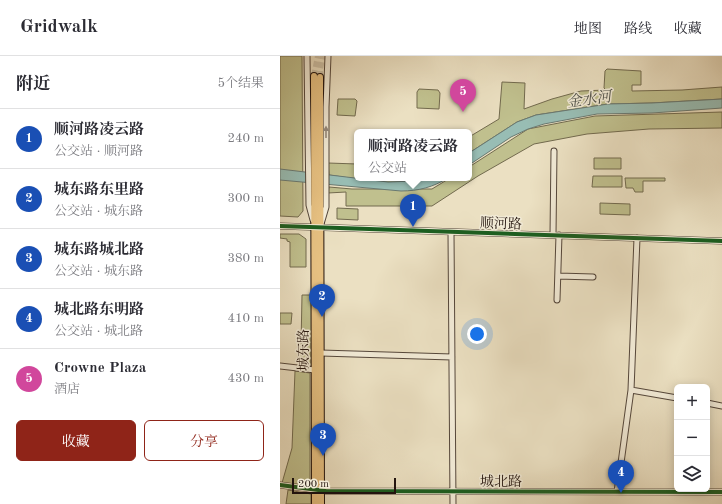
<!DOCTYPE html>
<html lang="zh">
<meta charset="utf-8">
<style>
body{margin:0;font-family:"Old Standard TT","Noto Serif SC",serif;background:#f2f2f3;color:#2b2b33}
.controls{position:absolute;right:12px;bottom:12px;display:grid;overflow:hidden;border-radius:6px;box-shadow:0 2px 10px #0003}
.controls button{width:36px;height:36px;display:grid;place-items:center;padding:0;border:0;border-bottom:1px solid #e1e1e2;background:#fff;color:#2b2b33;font:20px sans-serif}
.scale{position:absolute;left:12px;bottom:10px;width:104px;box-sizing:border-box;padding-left:4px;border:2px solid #23140e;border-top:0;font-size:11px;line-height:14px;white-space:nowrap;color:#23140e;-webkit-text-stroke:3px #f2ebd7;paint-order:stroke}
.you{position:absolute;left:197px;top:278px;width:14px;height:14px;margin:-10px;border:3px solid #fff;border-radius:50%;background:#1a73e8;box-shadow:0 0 0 6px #1a73e833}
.badge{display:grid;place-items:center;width:26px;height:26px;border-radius:50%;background:#8f2418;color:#fff;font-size:13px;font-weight:700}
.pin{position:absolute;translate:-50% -33px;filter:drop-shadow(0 1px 2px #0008)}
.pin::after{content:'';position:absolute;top:21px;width:14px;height:12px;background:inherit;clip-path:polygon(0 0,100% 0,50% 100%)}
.popup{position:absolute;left:74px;top:73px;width:118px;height:52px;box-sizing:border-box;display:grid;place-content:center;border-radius:6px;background:#fff;filter:drop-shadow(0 1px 3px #0005);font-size:13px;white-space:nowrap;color:#7c7c81}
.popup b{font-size:15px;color:#2b2b33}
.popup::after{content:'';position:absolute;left:50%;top:100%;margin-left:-8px;border:8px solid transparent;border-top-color:#fff}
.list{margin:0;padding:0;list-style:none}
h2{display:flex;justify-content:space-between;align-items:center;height:52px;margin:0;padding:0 16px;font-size:17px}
h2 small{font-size:13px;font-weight:400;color:#7c7c81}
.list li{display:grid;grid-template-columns:26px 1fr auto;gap:12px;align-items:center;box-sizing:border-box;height:60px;padding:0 16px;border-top:1px solid #e1e1e2}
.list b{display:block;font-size:15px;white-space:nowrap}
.list p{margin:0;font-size:13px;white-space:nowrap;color:#7c7c81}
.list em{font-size:13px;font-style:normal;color:#7c7c81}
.actions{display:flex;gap:8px;padding:12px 16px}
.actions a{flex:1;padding:9px 0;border:1px solid #8f2418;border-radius:6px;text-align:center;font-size:14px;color:#8f2418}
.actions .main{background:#8f2418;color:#fff}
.icon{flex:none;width:22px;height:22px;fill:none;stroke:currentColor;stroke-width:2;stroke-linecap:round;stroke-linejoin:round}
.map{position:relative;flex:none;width:442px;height:448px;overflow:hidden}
header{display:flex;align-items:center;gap:24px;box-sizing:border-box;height:56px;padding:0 20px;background:#fff;border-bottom:1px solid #e1e1e2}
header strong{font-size:19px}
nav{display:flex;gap:22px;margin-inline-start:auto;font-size:14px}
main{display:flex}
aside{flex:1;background:#fff}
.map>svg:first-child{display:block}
.green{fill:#c0c08e;stroke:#726a4e}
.water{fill:#98bdb4;stroke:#697972}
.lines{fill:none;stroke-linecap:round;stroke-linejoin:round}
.major-tunnel{stroke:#cdc1a7;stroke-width:6;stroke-dasharray:6 3;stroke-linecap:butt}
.minor-casing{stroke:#55473b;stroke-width:7}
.major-casing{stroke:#23140e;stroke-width:8}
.minor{stroke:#f2ebd7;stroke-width:5}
.major{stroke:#e6c081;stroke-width:6}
.cycleway-casing{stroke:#f2ebd7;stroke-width:6}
.cycleway{stroke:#1b5e20;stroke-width:4}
.oneway{fill:#958a7d}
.labels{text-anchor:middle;stroke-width:3;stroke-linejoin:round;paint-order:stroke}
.street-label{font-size:14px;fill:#23140e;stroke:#f2ebd7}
.water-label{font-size:15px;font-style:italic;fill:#4c4f48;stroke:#f2ebd7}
</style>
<header>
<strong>Gridwalk</strong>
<nav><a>地图</a><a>路线</a><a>收藏</a></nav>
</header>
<main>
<aside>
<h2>附近<small>5个结果</small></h2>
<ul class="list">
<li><span class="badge" style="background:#1a4fb4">1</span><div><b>顺河路凌云路</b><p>公交站 · 顺河路</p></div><em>240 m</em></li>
<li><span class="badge" style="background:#1a4fb4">2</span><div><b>城东路东里路</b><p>公交站 · 城东路</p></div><em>300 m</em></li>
<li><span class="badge" style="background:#1a4fb4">3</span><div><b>城东路城北路</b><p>公交站 · 城东路</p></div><em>380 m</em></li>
<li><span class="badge" style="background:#1a4fb4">4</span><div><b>城北路东明路</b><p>公交站 · 城北路</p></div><em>410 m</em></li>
<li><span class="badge" style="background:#d1479c">5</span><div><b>Crowne Plaza</b><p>酒店</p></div><em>430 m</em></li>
</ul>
<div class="actions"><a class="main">收藏</a><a>分享</a></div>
</aside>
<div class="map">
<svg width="442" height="448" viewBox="0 0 442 448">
<rect width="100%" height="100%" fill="#ebe0c2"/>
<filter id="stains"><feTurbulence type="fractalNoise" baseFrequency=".005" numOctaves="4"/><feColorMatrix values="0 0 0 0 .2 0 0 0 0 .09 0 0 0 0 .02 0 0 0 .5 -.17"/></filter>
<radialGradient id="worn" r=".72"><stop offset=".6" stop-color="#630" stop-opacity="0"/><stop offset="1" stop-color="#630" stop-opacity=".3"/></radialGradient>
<path class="green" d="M0,0H22L23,155L18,161L0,160Z
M327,13L361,15V29H352V35L402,34L442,31V43L372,47L328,48L256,59L237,66L189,97V81L219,63L222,26L245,27L244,53L272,43L301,35L326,34L324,32L325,15Z
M139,33L158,34L160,37L159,53L137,52V36Z
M58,43H75L77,45L75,60L57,59Z
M442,56V72L369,73L307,78L254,88L198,120L152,150H66V136L48,137L49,131L72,133H152L170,122H189V111L248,73L315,60Z
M314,102H341V113H314Z
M48,107L77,108V122H147C116,132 80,123 49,119Z
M313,120H342V131H312Z
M345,122H385V125H363V136H355L353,132H346Z
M320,147L350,148V159L320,158Z
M57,152L78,153V164L57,163Z
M0,178H19L26,183V211H10V186L7,185V183L0,182Z
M22,239H32L31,309L18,307V290H21Z
M0,257H12L11,268H0Z
M15,315L30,317V431L2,427L12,392Z
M8,434L31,438V448H6Z"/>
<path class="water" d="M442,43V52L372,57L317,58L264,68L248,73L231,81L189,109V97L237,66L256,59L328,48L372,47Z
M0,113L108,126L135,125L147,122H168C153,131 139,135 121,135L0,124Z"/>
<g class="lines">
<path class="major-tunnel" d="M34,20L38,0
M40,21V13L43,0"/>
<g class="minor-casing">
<path id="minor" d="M27,0L29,149L33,164
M41,168L46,151V51L48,0
M0,170L442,185
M171,176L173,448
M273,179L274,95
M278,220L313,221
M277,244L279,179
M41,297L172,301
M0,310L35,314
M351,334L397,342
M427,347L442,350
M0,429L46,435L442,436
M337,436L351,334L357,182"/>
</g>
<g class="major-casing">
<path id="major" d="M34,20L35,448
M40,21L41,448"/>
</g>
<use href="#minor" class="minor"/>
<use href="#major" class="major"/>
<g class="cycleway-casing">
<path id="cycleway" d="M0,170L442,185
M0,429L46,435L442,436"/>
</g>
<use href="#cycleway" class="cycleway"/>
</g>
<defs><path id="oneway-solid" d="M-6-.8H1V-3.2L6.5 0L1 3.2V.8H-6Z"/></defs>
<use class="oneway" href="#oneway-solid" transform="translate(46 76) rotate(-90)"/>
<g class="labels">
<g class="street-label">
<text transform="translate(221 167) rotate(2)" y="5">顺河路</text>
<text transform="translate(23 294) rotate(-90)" y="5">城东路</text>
<text x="221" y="430">城北路</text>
</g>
<g class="water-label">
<text transform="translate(309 43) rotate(-8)" y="5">金水河</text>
</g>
</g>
<rect width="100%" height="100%" filter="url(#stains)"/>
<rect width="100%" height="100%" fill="url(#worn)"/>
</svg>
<div class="controls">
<button>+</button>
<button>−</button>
<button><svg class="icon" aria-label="layers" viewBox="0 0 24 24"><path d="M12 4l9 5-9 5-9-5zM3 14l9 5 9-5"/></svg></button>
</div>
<div class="scale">200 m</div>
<div class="you"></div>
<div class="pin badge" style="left:133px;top:171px;background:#1a4fb4">1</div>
<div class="popup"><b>顺河路凌云路</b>公交站</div>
<div class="pin badge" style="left:42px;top:261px;background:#1a4fb4">2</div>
<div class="pin badge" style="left:43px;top:400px;background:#1a4fb4">3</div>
<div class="pin badge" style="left:341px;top:437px;background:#1a4fb4">4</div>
<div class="pin badge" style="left:183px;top:56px;background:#d1479c">5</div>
</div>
</main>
